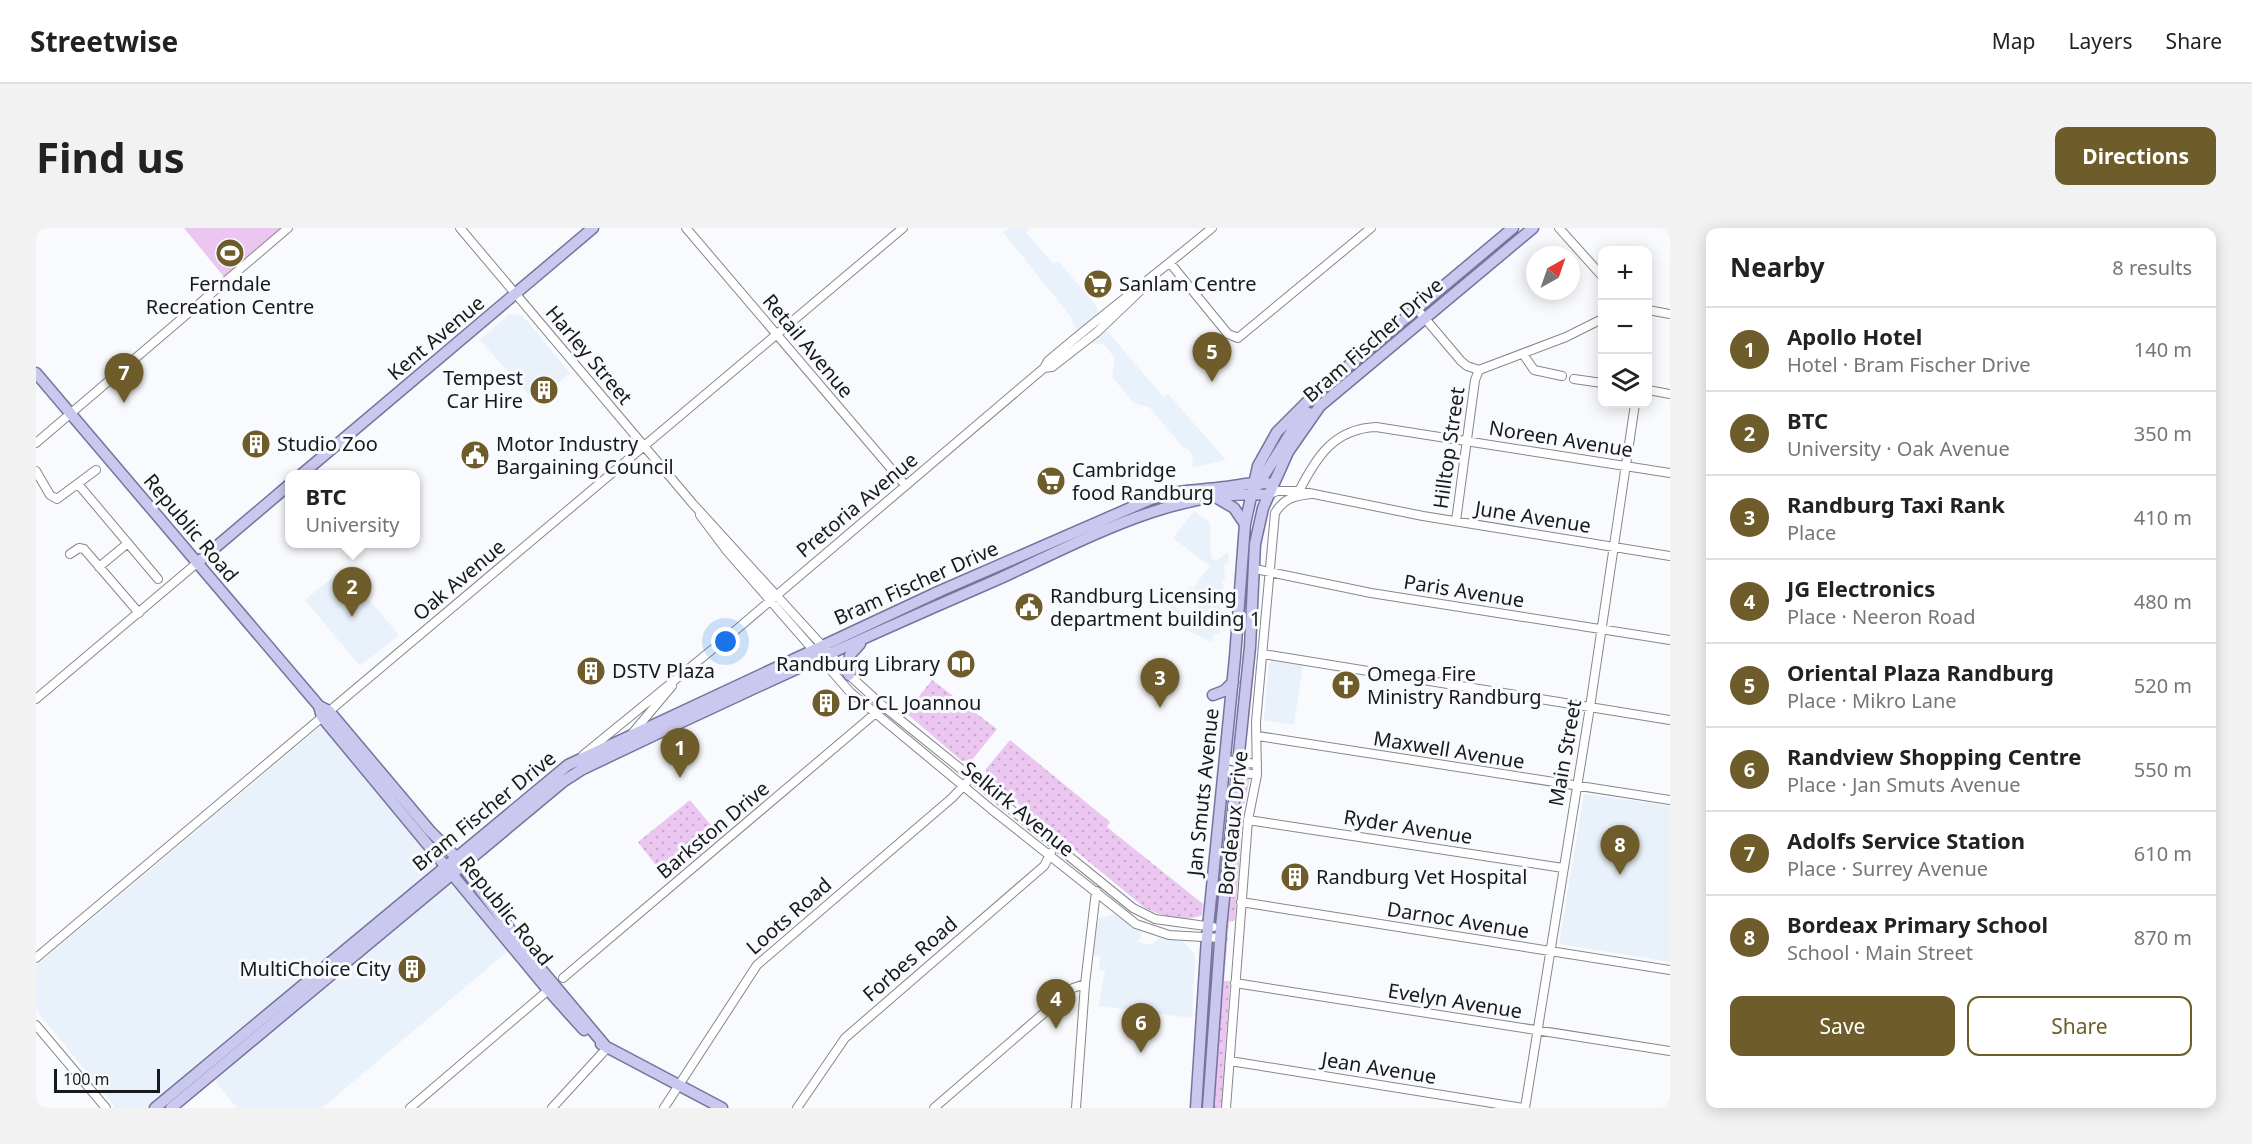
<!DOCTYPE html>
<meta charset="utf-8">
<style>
body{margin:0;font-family:"Noto Sans",sans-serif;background:#f2f2f2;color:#222}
.controls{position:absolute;right:18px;top:18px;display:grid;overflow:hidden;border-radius:12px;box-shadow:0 3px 15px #0003}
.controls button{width:54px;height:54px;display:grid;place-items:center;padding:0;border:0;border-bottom:2px solid #e0e0e0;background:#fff;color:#222;font:30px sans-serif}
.compass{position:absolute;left:1490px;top:18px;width:54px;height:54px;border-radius:50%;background:#fff;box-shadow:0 3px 15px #0003;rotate:40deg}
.scale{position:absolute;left:18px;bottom:15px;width:106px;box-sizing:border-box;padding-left:6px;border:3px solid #18191a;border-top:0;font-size:16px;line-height:21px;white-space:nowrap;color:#18191a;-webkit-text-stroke:4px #f8fafd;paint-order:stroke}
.you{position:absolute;left:690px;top:414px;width:21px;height:21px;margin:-15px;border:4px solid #fff;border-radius:50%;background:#1a73e8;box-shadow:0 0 0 9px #1a73e833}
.badge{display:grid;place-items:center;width:39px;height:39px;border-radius:50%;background:#6e5d2b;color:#fff;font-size:20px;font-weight:700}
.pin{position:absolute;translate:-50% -50px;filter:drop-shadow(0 2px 3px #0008)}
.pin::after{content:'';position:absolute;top:32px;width:21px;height:18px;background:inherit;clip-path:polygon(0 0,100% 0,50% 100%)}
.popup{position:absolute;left:249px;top:242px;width:135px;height:78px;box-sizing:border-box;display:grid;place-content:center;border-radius:12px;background:#fff;filter:drop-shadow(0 2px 4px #0005);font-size:20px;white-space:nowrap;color:#767676}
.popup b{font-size:22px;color:#222}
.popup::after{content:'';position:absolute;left:50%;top:100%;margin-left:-12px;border:12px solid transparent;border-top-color:#fff}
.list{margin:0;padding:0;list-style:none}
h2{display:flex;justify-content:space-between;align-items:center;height:78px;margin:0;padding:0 24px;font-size:26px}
h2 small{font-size:20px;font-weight:400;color:#767676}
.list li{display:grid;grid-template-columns:39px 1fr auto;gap:18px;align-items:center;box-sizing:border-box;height:84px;padding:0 24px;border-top:2px solid #e0e0e0}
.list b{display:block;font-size:22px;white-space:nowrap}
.list p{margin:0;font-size:20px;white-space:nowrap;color:#767676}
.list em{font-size:20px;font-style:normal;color:#767676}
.actions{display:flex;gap:12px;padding:18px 24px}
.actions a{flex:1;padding:14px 0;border:2px solid #6e5d2b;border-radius:12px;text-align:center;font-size:21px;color:#6e5d2b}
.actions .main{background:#6e5d2b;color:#fff}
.icon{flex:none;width:33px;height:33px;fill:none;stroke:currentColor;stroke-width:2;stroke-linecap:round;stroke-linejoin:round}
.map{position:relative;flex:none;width:1634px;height:880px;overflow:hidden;border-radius:12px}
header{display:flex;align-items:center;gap:36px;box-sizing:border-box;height:84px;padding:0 30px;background:#fff;border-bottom:2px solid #e0e0e0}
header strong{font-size:28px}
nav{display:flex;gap:33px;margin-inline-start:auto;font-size:21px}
.intro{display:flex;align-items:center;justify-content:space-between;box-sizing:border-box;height:144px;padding:0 36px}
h1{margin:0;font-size:42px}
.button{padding:15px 27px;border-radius:12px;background:#6e5d2b;color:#fff;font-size:21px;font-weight:700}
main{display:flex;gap:36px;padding:0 36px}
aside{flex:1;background:#fff;border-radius:12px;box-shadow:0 3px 15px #0003}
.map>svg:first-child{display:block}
.built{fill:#e9f1fa}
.green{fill:url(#green-dots)}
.pitch{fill:#eac6f1}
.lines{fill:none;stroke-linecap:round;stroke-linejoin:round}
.minor-casing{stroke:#85888a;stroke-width:10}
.major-casing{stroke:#76739d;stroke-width:13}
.minor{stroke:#fff;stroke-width:8}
.major{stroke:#cbc8ef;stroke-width:10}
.labels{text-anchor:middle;stroke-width:6;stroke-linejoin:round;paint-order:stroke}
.poi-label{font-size:20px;fill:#18191a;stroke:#f8fafd;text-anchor:start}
.street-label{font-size:20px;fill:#18191a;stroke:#f8fafd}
</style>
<header>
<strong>Streetwise</strong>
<nav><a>Map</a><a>Layers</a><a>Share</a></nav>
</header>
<div class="intro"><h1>Find us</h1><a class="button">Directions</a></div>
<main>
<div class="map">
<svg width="1634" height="880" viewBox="0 0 1634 880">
<defs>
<pattern id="green-dots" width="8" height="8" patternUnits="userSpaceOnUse" patternTransform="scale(1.5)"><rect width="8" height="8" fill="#eac6f1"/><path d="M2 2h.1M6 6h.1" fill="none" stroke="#c8aace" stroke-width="1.8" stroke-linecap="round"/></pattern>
</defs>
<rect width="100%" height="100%" fill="#f8fafd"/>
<path class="built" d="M973,0L993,1L990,4L1017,36L1022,33L1058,75L1072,104L1127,169L1132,166L1190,232L1156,239L1157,228L1153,222L1147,219L1113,179L1098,175L1076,149L1079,130L1068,117L1057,115L1038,99L1035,89L967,4Z
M473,86L486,87L534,145L500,175L444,112Z
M1158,283L1174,295L1175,331L1181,332L1192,324L1193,335L1188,337L1189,352L1186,353L1188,361H1185L1187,377L1184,379L1185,386L1183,387L1184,406L1177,407L1176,414L1144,399L1147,395L1132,383L1136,376L1154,391L1162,380L1146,368L1154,359L1156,361L1174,338L1137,310Z
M307,341L363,407L324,438L269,372Z
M1236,431L1267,437L1258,497L1228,492L1233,436Z
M285,498L472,723L286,880H201L165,836L113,880H80L0,782V738Z
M1548,566L1634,578V734L1523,716Z
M1079,686L1106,705L1102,714L1115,717L1123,710L1147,713L1159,727L1156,790L1063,778L1069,742H1063L1064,728L1056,727L1062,690Z"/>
<path class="green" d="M896,452L961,501L936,532L926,533L870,485Z
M974,512L1074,594L1071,599L1167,676L1166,687C1150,695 1123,687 1109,680L950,549V541Z
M1208,549H1214L1207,583L1199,692L1193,694L1188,753H1194L1186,880H1176L1200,584Z
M654,572L682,606L629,649L602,614Z"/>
<path class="pitch" d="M148,0H248L189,50Z"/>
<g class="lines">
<g class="minor-casing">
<path id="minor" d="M424,0L657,276L813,447L847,478L1097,680L1119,691L1177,699
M650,0L869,257
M1523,0L1566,48
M1134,35L1192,106L1202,110L1335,0
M1381,81L1425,133L1431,138L1443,142
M1612,82L1634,86
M1487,126L1498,142L1526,148
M1008,140L1016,139L1061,104L1106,61
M1538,151L1566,155
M1612,162L1634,166
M0,215L252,0
M0,243L14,267L21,271L60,242
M42,256L122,351
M1263,263C1281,228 1298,201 1340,199L1634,245
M1232,267L1241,263H1263L1387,288L1634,328
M664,287L691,323L814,464L955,581L1100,696L1133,707L1184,710
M1420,293L1439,152L1443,142L1530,109L1566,91
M34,326L43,320L48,321L103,385
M63,339L92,315
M1219,341L1335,365L1634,412
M1227,426L1634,492
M0,471L161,335
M594,508L636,458
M1222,508L1634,572
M547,527L694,407L1008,140L1012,133C1066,87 1122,45 1176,0
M1189,532L1221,536
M1187,541L1221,547
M1212,592L1527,640
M1205,674L1634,742
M0,730L867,0
M527,750L842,483
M1199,755L1634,823
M0,797L70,880
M1194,833L1487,880
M374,880L516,759
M516,880L571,820
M628,880L721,737L916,570L931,554
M761,880L809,810L1008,638L1015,625
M898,880L1037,760L1049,756
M1040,880L1049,756L1060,663
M1190,880L1212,592L1221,547L1220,494L1239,285C1248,270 1258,268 1275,266
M1489,880L1554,479L1599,176"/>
</g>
<g class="major-casing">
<path id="major" d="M0,145L283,478L293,483L394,603L419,628L494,728L571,820
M266,246L557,0
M1222,257L1259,198L1273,185
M1181,270L1198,280L1209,296
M161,335L253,257
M813,447L814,427L824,416
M1177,467L1188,463L1197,454
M283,478L286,489L512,762L548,802
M565,816L686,880
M119,880L532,537L904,363L1115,271C1145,261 1160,263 1190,259C1207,257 1220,253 1237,256
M135,880L528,553L545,542C682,476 819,413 958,353C1041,316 1138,259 1232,267
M1160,880L1171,709L1199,429L1209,296L1222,238L1241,204L1280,165L1477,0
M1172,880L1185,699L1214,419L1219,316L1227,280L1252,224L1284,178L1497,0"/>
</g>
<use href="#minor" class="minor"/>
<use href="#major" class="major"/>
</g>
<defs>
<g id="stadium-disc" transform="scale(1.5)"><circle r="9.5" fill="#6e5d2b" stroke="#f8fafd"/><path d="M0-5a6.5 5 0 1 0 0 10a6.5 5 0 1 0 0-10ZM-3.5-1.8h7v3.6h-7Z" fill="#fff"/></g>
<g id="supermarket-disc" transform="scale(1.5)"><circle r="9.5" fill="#6e5d2b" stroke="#f8fafd"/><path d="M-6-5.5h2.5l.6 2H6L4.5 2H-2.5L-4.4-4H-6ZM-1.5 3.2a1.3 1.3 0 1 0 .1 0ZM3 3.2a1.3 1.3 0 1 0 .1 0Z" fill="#fff"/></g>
<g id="building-disc" transform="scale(1.5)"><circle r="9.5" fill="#6e5d2b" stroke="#f8fafd"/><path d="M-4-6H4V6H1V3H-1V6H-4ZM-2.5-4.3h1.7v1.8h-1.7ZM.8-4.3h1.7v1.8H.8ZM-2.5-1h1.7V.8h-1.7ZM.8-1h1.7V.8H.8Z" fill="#fff"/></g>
<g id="civic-disc" transform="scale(1.5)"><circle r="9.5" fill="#6e5d2b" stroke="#f8fafd"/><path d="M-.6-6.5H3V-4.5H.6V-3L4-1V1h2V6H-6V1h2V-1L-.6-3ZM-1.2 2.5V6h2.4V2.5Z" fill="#fff"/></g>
<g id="library-disc" transform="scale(1.5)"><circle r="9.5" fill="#6e5d2b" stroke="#f8fafd"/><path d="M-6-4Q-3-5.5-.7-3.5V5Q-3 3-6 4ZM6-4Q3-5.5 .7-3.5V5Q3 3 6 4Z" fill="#fff"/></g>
<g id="church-disc" transform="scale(1.5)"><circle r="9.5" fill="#6e5d2b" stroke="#f8fafd"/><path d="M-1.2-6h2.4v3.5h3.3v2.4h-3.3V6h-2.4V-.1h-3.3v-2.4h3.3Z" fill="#fff"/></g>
</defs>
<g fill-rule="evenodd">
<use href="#stadium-disc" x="194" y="25"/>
<use href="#supermarket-disc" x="1062" y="56"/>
<use href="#building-disc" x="508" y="162"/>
<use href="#building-disc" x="220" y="216"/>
<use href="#civic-disc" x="439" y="227"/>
<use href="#supermarket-disc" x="1015" y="253"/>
<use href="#civic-disc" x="993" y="379"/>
<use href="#library-disc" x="925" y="436"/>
<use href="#building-disc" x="555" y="443"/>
<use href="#church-disc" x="1310" y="457"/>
<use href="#building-disc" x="790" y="475"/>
<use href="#building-disc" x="1259" y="649"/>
<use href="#building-disc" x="376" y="741"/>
</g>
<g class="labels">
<g class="poi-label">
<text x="194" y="63" text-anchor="middle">Ferndale<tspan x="194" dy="23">Recreation Centre</tspan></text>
<text x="1083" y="63">Sanlam Centre</text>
<text x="487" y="157" text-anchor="end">Tempest<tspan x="487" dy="23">Car Hire</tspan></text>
<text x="241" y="223">Studio Zoo</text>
<text x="460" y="223">Motor Industry<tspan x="460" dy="23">Bargaining Council</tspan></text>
<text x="1036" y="249">Cambridge<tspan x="1036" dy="23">food Randburg</tspan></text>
<text x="1014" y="375">Randburg Licensing<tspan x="1014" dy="23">department building 1</tspan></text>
<text x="904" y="443" text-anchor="end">Randburg Library</text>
<text x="576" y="450">DSTV Plaza</text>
<text x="1331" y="453">Omega Fire<tspan x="1331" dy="23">Ministry Randburg</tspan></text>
<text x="811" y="482">Dr CL Joannou</text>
<text x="1280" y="656">Randburg Vet Hospital</text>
<text x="355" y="748" text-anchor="end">MultiChoice City</text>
</g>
<g class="street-label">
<text transform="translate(400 110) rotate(-40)" y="7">Kent Avenue</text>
<text transform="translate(1337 112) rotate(-41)" y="7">Bram Fischer Drive</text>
<text transform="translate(772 118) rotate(50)" y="7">Retail Avenue</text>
<text transform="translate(553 127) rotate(50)" y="7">Harley Street</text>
<text transform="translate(1525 211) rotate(9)" y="7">Noreen Avenue</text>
<text transform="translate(1413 220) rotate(-82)" y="7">Hilltop Street</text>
<text transform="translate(821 277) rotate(-40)" y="7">Pretoria Avenue</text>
<text transform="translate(1497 289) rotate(9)" y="7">June Avenue</text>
<text transform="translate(155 300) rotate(50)" y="7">Republic Road</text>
<text transform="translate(423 352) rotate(-40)" y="7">Oak Avenue</text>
<text transform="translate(880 355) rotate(-24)" y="7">Bram Fischer Drive</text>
<text transform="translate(1428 363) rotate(9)" y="7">Paris Avenue</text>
<text transform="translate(1413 522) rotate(9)" y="7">Maxwell Avenue</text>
<text transform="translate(1529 525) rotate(-80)" y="7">Main Street</text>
<text transform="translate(1167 564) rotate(-84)" y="7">Jan Smuts Avenue</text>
<text transform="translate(982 581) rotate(39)" y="7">Selkirk Avenue</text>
<text transform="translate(448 583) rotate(-39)" y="7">Bram Fischer Drive</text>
<text transform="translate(1197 595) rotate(-84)" y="7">Bordeaux Drive</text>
<text transform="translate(1372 599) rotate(9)" y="7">Ryder Avenue</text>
<text transform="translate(677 602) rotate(-40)" y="7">Barkston Drive</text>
<text transform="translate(470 683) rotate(51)" y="7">Republic Road</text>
<text transform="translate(753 688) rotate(-41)" y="7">Loots Road</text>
<text transform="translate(1422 692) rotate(9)" y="7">Darnoc Avenue</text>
<text transform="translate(874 731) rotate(-41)" y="7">Forbes Road</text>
<text transform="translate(1419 773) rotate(9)" y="7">Evelyn Avenue</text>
<text transform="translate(1343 840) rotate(9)" y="7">Jean Avenue</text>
</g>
</g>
</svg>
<div class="controls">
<button>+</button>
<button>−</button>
<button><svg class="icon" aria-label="layers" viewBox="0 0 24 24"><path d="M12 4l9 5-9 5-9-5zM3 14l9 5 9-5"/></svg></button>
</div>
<svg class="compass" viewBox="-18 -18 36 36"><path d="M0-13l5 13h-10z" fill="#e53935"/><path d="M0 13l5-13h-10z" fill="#767676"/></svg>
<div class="scale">100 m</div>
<div class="you"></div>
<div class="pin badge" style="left:644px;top:550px">1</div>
<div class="pin badge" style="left:316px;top:389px">2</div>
<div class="popup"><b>BTC</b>University</div>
<div class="pin badge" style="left:1124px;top:480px">3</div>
<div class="pin badge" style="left:1020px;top:801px">4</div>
<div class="pin badge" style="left:1176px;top:154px">5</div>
<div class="pin badge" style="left:1105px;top:825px">6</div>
<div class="pin badge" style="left:88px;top:175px">7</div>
<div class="pin badge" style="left:1584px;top:647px">8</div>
</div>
<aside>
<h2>Nearby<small>8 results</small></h2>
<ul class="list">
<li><span class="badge">1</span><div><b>Apollo Hotel</b><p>Hotel · Bram Fischer Drive</p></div><em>140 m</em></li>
<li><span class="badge">2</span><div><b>BTC</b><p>University · Oak Avenue</p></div><em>350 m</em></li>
<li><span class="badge">3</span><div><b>Randburg Taxi Rank</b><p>Place</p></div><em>410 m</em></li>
<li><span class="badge">4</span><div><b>JG Electronics</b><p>Place · Neeron Road</p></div><em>480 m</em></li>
<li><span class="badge">5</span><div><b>Oriental Plaza Randburg</b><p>Place · Mikro Lane</p></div><em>520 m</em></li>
<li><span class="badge">6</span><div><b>Randview Shopping Centre</b><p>Place · Jan Smuts Avenue</p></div><em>550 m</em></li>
<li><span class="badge">7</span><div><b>Adolfs Service Station</b><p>Place · Surrey Avenue</p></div><em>610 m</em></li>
<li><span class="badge">8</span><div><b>Bordeax Primary School</b><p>School · Main Street</p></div><em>870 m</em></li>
</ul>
<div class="actions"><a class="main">Save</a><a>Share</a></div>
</aside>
</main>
